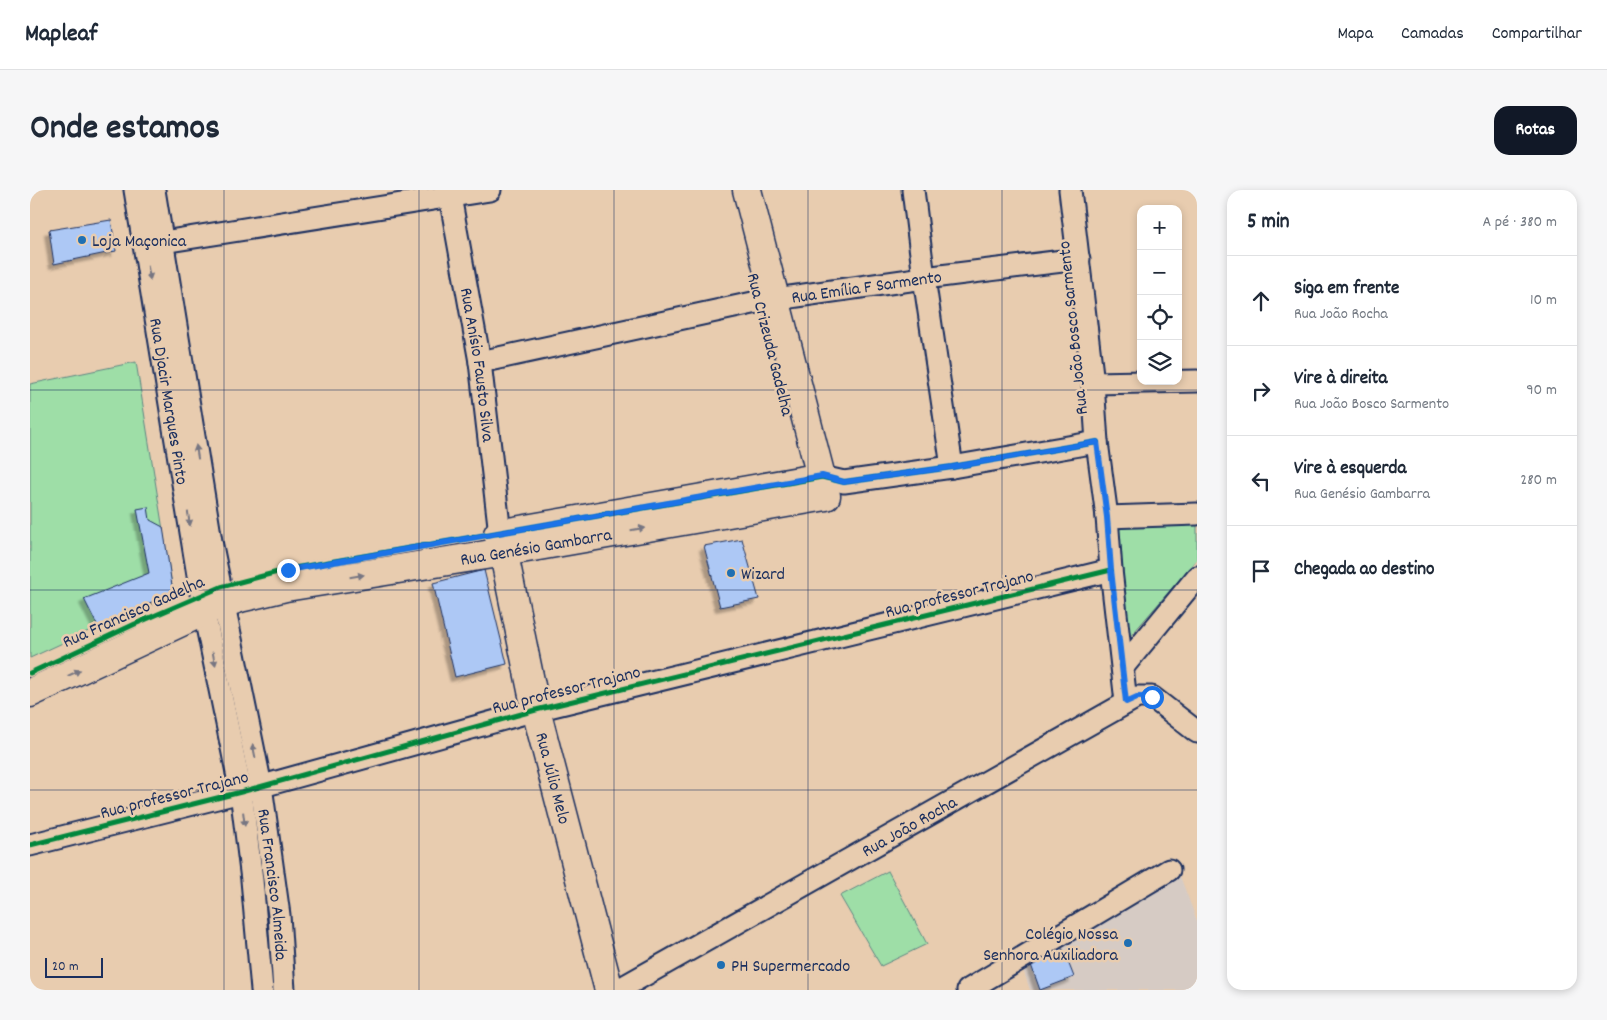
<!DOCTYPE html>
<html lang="pt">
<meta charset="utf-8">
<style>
body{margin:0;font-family:Dekko,sans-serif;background:#f6f6f7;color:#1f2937}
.controls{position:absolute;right:15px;top:15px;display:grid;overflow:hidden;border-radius:10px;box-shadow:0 2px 8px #0003}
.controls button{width:45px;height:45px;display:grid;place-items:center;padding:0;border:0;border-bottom:1px solid #e0e1e3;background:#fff;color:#1f2937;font:25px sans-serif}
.scale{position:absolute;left:15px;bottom:12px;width:58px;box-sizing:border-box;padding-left:5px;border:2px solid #1b2f5e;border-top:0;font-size:14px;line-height:18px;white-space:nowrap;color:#1b2f5e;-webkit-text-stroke:4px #e8ccaf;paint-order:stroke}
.stop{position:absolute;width:15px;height:15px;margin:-11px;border:4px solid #1a73e8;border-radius:50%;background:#fff}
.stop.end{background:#1a73e8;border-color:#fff;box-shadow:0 1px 5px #0008}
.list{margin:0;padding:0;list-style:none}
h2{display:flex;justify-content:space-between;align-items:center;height:65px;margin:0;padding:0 20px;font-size:21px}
h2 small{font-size:16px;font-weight:400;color:#747a83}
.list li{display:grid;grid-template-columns:32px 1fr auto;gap:15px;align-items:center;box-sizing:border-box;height:90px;padding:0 20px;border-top:1px solid #e0e1e3}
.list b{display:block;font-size:19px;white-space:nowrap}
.list p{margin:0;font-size:16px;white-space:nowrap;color:#747a83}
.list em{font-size:16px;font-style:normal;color:#747a83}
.icon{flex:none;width:28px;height:28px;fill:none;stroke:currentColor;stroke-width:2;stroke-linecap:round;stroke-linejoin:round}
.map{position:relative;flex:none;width:1167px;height:800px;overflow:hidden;border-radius:15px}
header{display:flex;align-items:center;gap:30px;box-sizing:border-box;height:70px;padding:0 25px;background:#fff;border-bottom:1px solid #e0e1e3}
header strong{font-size:24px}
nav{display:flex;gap:28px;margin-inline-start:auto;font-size:18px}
.intro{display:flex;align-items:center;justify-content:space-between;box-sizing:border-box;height:120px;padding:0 30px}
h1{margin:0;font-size:35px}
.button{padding:12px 22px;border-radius:15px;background:#111827;color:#fff;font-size:18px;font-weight:700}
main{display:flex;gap:30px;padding:0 30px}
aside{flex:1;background:#fff;border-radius:15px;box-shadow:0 2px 8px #0003}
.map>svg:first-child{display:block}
.built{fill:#d6cbc4}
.green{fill:#9edea7;stroke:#5c8682}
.building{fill:#adc8f5;stroke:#1b2f5e;filter:url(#shadow)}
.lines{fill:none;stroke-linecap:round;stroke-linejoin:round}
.street-casing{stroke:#1b2f5e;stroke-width:25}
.secondary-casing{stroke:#1b2f5e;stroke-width:31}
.street{stroke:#e8ccaf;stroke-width:21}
.secondary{stroke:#e8ccaf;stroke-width:28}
.cycleway-casing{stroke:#e8ccaf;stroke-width:8}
.cycleway{stroke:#00873e;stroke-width:5}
.oneway{fill:#777682}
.route{stroke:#1a73e8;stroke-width:6}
.grid{fill:none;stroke:#1b2f5e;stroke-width:1;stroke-opacity:0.55}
.poi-dot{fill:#1f6fb2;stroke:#e8ccaf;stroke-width:2}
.labels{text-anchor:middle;stroke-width:5;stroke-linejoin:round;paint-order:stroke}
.poi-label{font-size:18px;fill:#1b2f5e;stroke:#e8ccaf;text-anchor:start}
.street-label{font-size:18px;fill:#1b2f5e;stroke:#e8ccaf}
</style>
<header>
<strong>Mapleaf</strong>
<nav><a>Mapa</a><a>Camadas</a><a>Compartilhar</a></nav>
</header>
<div class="intro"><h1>Onde estamos</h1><a class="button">Rotas</a></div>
<main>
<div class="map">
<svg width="1167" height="800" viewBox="0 0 1167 800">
<defs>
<filter id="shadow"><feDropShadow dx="-4.5" dy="4.5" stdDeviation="1" flood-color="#0004"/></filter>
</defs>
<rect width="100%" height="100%" fill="#e8ccaf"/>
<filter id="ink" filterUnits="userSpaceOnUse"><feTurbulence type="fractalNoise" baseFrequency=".02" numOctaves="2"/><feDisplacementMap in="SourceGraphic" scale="10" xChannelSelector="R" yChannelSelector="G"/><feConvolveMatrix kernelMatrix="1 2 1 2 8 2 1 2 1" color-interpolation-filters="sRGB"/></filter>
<g filter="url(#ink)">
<path class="built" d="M1150,686L1167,731V800H1000L991,774Z"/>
<path class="green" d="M106,172L143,402L0,468V194Z
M1167,334V369L1092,456L1077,337Z
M858,681L897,754L851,776L810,706Z"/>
<path class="building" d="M81,30L86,61L24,74L19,40Z
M118,317L120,330L133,337L143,402L68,437L54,409L119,383L107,319Z
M712,349L729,409L690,417L674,356Z
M454,380L477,474L425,487L403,393Z
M1033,759L1044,787L1010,800L1000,772Z"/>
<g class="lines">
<g class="street-casing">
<g id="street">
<path id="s1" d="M105,0L174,422L211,602L222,690L232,800"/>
<path id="s2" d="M124,0L181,351L231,596L249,725L254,800"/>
<path d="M883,0L894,88L922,277"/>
<path d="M1040,0L1063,193L1067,252L1077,327L1081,380L1096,512"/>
<path id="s3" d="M420,6L450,172L470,344"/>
<path d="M133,52L460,0"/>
<path id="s4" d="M450,172L732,111L894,88L1049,69"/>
<path d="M1063,193L1167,191"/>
<path d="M792,287L814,292L922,277L1067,252"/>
<path d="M1077,327L1167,324"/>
<path d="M1093,477L1167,387"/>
<path d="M0,655L211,602L506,520L1081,380"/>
<path id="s5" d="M588,800L1107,507H1122L1167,542"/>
<path d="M938,800L1139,680"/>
</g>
</g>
<g class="secondary-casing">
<g id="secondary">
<path d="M468,344L792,287"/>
<path id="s6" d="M470,345L506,520L579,800"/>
<path id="s7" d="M0,503L183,417L210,408L256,397L474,362L796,306L717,0"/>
</g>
</g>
<use href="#street" class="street"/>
<use href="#secondary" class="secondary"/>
<g class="cycleway-casing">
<path id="cycleway" d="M0,483L105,434L191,397L259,379L792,287L814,292L922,277L1067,252
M0,655L211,602L506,520L1081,380"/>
</g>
<use href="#cycleway" class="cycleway"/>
</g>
<defs><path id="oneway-solid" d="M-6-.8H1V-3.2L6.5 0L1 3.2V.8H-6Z" transform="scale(1.25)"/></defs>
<g class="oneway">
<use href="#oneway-solid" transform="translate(119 83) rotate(80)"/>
<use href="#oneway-solid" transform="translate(167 262) rotate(-99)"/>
<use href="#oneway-solid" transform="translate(159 329) rotate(81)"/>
<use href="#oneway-solid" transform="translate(608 339) rotate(-10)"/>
<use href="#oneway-solid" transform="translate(327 386) rotate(-9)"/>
<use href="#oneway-solid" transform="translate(184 469) rotate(79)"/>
<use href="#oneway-solid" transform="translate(44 483) rotate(-25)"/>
<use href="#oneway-solid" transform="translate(224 561) rotate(-102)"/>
<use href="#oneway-solid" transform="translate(214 629) rotate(83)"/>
</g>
</g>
<g class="lines" filter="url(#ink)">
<path class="route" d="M258,380L792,286L814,292L922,277L1067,252L1077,327L1081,380L1096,512L1107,507H1122"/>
</g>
<path class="grid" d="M194,0V800M389,0V800M584,0V800M778,0V800M972,0V800M0,200H1167M0,400H1167M0,600H1167"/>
<g class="poi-dot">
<circle cx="52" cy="50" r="5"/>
<circle cx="701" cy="383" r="5"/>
<circle cx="1098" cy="753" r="5"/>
<circle cx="691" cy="775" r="5"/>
</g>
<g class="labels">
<g class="poi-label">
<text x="62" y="56">Loja Maçonica</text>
<text x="711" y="389">Wizard</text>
<text x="1088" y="749" text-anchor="end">Colégio Nossa<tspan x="1088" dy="21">Senhora Auxiliadora</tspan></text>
<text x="701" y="781">PH Supermercado</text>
</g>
<g class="street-label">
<text dy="6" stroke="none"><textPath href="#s4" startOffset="394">Rua Emília F Sarmento</textPath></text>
<text transform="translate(1042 138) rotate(-96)" y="6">Rua João Bosco Sarmento</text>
<text transform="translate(741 154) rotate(76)" y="6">Rua Crizeuda Gadelha</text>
<text dy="6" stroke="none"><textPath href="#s3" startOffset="171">Rua Anísio Fausto Silva</textPath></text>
<text dy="6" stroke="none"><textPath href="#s1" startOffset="214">Rua Djacir Marques Pinto</textPath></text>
<text dy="6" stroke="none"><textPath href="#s7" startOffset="531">Rua Genésio Gambarra</textPath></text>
<text transform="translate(929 403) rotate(-14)" y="6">Rua professor Trajano</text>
<text transform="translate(103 421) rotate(-24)" y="6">Rua Francisco Gadelha</text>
<text transform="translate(536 499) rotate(-14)" y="6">Rua professor Trajano</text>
<text dy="6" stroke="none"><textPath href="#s6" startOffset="249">Rua Júlio Melo</textPath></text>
<text transform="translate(144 604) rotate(-14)" y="6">Rua professor Trajano</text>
<text dy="6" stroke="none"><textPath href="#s5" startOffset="334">Rua João Rocha</textPath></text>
<text dy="6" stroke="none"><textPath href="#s2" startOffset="705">Rua Francisco Almeida</textPath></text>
</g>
</g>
</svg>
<div class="controls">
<button>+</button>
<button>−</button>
<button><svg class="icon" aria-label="locate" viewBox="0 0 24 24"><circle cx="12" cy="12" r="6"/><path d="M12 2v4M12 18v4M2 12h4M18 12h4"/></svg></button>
<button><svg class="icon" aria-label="layers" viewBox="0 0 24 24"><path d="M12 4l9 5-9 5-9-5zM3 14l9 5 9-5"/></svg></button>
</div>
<div class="scale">20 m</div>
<div class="stop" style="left:1122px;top:507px"></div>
<div class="stop end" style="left:258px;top:380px"></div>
</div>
<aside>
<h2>5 min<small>A pé · 380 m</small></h2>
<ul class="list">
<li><svg class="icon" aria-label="ahead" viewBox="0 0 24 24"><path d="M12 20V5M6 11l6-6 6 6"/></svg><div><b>Siga em frente</b><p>Rua João Rocha</p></div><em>10 m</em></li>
<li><svg class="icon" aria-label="right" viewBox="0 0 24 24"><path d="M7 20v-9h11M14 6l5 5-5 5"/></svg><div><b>Vire à direita</b><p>Rua João Bosco Sarmento</p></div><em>90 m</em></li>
<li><svg class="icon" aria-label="left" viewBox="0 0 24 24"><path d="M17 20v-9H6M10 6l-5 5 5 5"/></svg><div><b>Vire à esquerda</b><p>Rua Genésio Gambarra</p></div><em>280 m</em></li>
<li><svg class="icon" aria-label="arrive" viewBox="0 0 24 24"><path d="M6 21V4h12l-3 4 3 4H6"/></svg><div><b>Chegada ao destino</b></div></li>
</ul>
</aside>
</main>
